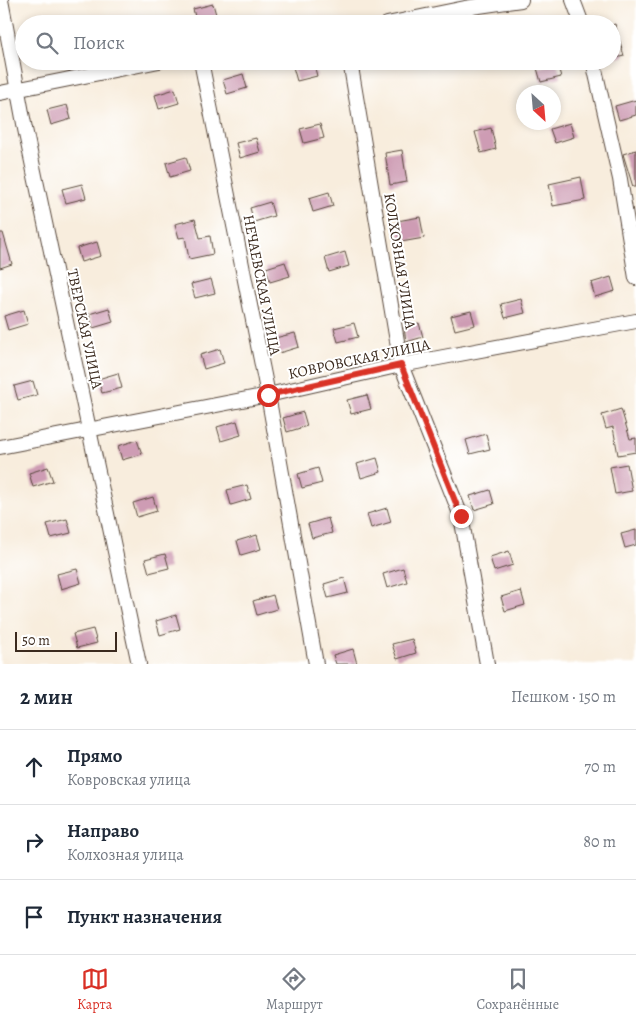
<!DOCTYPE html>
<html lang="ru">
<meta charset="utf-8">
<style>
body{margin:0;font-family:Alegreya,serif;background:#f2f2f3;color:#1f2937}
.compass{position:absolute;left:516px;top:85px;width:45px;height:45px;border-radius:50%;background:#fff;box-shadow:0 2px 8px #0003;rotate:154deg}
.scale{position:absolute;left:15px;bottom:12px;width:102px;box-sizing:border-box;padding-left:5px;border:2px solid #3b2a1e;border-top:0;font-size:14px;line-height:18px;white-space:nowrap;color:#3b2a1e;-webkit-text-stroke:4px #fff;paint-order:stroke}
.stop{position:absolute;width:15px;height:15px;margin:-11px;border:4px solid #d93025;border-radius:50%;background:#fff}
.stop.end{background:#d93025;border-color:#fff;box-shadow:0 1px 5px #0008}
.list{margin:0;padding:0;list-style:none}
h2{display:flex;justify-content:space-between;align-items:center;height:65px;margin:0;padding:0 20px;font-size:21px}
h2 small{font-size:16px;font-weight:400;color:#747a83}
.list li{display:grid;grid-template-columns:32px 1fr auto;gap:15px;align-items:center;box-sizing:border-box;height:75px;padding:0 20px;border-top:1px solid #e0e1e3}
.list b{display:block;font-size:19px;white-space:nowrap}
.list p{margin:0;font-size:16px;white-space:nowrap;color:#747a83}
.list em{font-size:16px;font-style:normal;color:#747a83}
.icon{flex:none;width:28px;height:28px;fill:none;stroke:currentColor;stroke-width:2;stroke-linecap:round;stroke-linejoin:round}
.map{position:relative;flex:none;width:636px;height:664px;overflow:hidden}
.search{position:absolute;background:#fff;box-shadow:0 2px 8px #0003;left:15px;right:15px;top:15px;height:55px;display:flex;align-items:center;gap:12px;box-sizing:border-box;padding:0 18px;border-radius:28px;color:#747a83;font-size:19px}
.sheet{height:290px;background:#fff}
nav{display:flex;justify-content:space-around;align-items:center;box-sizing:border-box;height:70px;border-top:1px solid #e0e1e3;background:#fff;font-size:14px;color:#747a83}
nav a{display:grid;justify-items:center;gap:2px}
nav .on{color:#d93025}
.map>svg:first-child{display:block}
.building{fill:#ce9cb4}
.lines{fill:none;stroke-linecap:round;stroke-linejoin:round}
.street-casing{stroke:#57473b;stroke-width:16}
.street{stroke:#fff;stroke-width:14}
.route{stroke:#d93025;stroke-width:6}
.labels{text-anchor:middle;stroke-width:4;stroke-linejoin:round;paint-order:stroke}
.street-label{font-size:15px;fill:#3b2a1e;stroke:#fff}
</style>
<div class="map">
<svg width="636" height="664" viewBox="0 0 636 664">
<rect width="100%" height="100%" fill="#fff"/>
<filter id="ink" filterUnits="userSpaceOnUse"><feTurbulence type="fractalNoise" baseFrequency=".02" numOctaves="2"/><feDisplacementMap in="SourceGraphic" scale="10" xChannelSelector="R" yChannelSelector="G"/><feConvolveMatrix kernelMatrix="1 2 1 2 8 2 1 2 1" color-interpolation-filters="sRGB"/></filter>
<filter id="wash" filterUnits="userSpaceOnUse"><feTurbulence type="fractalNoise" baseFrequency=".0096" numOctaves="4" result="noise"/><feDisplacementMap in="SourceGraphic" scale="20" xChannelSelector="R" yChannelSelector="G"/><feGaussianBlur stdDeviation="1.12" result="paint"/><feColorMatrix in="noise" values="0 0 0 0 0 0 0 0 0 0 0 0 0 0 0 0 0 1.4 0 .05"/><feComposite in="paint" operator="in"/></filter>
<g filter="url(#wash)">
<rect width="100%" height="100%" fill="#f8eddd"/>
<g id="blocks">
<path class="building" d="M213,4L217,18L197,24L193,9Z
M615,24L624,56L612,59V25Z
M313,61L317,76L297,81L293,67Z
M557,63L561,77L541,82L537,68Z
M243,74L247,88L227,94L223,80Z
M175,89L179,103L159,109L155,95Z
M636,100V115L619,120L615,106Z
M67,105L71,119L51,125L47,110Z
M570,123L574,137L555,143L550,129Z
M320,124L324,138L304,143L300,129Z
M491,128L496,149L481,153L475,132Z
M256,138L260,152L240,158L236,143Z
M402,150L407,182L390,185L385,153Z
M636,150V187H633L623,154Z
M186,157L190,171L170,177L166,163Z
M581,177L585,200L553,206L549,184Z
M82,184L86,198L66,203L62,189Z
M329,192L333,206L313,212L309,198Z
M270,202L274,216L254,222L250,208Z
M420,217L424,238L401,242L397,221Z
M195,219L200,238L210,236L213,254L189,259L185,237L179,238L175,224Z
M0,233H3L12,264L0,268Z
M97,242L101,256L81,262L77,248Z
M345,252L349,266L329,272L325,258Z
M285,262L290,276L270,282L266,268Z
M611,277L615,291L595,297L591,283Z
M211,279L215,293L195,298L191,284Z
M521,299L525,313L505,318L501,304Z
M109,308L113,322L93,328L89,314Z
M24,310L28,324L8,330L4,316Z
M471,311L475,325L455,330L451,316Z
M354,323L358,337L338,342L334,328Z
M419,323L423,337L406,342L404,327Z
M295,333L299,347L279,353L275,338Z
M220,349L224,363L204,369L200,355Z
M118,373L122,388L102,393L98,379Z
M33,381L37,395L18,400L14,386Z
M367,395L371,409L351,414L347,400Z
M621,409L630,439L636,438V452L618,455L613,427L606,429L602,415Z
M303,412L307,426L287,432L283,418Z
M237,421L241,435L221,441L217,427Z
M486,434L490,449L470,454L466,440Z
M137,440L142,454L122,460L118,446Z
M377,458L381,472L361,478L357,464Z
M627,464L632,491L615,494L610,467Z
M48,467L53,481L33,487L29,473Z
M318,468L322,483L302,488L298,474Z
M247,485L251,499L231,505L227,490Z
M490,490L494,504L474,510L470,496Z
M153,497L157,511L137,517L133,503Z
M387,508L391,522L371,528L367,514Z
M328,518L332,533L312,538L308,524Z
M67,519L71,533L51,538L47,524Z
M636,530V545L625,548L621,534Z
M257,535L261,549L241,555L237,541Z
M509,551L513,565L494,571L490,557Z
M165,554L169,568L149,573L145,559Z
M403,568L407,582L387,588L383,574Z
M77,569L81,583L61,589L57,574Z
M344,578L348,593L328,598L324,584Z
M521,591L525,605L505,611L501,597Z
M273,595L277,609L257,615L253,601Z
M176,615L180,629L160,635L156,621Z
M93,629L97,643L77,648L73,634Z
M412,639L416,653L397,659L392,644Z
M353,649L357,664H336L333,655Z"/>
</g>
</g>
<g filter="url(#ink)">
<use href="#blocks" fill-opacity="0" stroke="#57473b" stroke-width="1"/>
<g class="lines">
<g class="street-casing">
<path id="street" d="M1,0L25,129L139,664
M573,0L582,24
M387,24L465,8L521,0
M201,61L268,395L316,664
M350,61L401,365L461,516L487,664
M593,61L620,179L636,278
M0,93L159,61
M0,447L268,395L401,365L636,321"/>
</g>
<use href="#street" class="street"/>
</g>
</g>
<g class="lines" filter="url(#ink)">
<path class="route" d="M268,395L401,365L461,516"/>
</g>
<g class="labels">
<g class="street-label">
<text transform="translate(400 261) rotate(81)" y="5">КОЛХОЗНАЯ УЛИЦА</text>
<text transform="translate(262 285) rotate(79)" y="5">НЕЧАЕВСКАЯ УЛИЦА</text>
<text transform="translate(85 329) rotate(78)" y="5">ТВЕРСКАЯ УЛИЦА</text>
<text transform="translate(359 359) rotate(-12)" y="5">КОВРОВСКАЯ УЛИЦА</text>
</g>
</g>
</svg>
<svg class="compass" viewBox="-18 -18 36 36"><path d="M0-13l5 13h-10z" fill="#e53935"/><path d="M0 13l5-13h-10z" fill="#747a83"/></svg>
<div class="scale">50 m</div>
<div class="stop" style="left:268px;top:395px"></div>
<div class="stop end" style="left:461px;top:516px"></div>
<div class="search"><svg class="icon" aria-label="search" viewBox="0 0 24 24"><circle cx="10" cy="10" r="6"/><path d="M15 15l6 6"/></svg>Поиск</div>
</div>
<section class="sheet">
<h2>2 мин<small>Пешком · 150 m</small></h2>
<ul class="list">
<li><svg class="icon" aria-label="ahead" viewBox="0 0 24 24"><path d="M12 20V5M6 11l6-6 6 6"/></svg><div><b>Прямо</b><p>Ковровская улица</p></div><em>70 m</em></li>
<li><svg class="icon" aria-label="right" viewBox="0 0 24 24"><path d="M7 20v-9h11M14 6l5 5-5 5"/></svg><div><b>Направо</b><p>Колхозная улица</p></div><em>80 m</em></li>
<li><svg class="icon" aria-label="arrive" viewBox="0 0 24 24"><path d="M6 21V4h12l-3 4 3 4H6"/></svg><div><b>Пункт назначения</b></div></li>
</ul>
</section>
<nav>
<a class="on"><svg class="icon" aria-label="map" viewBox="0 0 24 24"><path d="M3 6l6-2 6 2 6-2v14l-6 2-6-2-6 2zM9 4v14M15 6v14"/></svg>Карта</a>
<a><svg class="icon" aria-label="directions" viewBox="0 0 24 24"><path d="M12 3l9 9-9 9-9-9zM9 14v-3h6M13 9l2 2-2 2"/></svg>Маршрут</a>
<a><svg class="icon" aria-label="saved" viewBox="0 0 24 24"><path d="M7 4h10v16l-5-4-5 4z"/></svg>Сохранённые</a>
</nav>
